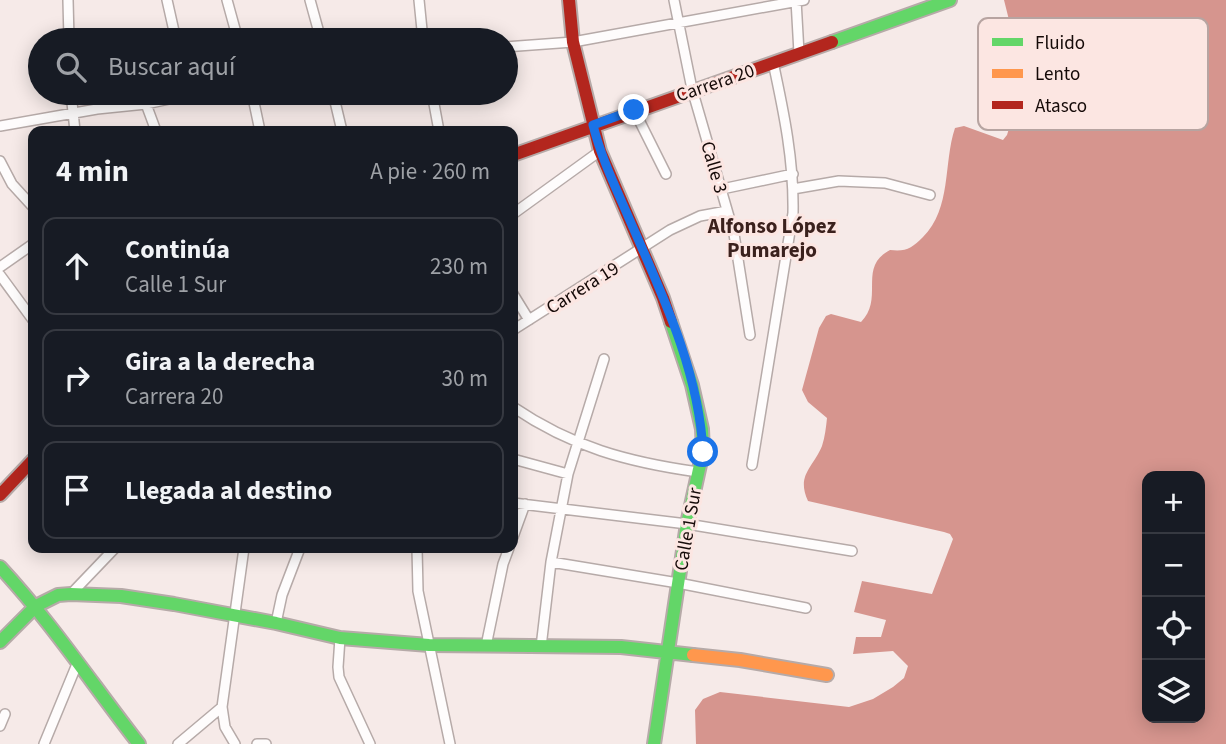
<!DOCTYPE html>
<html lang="es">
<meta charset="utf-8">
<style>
body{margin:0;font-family:"Source Sans 3",sans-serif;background:#242831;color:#f1f3f6}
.controls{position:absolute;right:21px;bottom:21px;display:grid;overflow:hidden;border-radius:14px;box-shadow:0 4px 18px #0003}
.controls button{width:63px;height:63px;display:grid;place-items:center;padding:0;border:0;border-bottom:2px solid #363941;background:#171b24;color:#f1f3f6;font:35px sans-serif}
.stop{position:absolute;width:21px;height:21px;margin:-16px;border:5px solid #1a73e8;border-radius:50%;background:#fff}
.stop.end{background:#1a73e8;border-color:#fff;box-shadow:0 2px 7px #0008}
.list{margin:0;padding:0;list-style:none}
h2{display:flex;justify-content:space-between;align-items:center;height:91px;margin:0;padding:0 28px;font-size:30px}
h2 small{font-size:23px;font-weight:400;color:#9ea1a6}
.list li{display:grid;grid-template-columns:46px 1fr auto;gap:21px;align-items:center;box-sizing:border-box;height:98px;margin:0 14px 14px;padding:0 14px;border:2px solid #363941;border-radius:14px}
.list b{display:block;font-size:26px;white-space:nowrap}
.list p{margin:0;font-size:23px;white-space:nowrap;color:#9ea1a6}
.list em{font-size:23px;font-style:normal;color:#9ea1a6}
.icon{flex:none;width:38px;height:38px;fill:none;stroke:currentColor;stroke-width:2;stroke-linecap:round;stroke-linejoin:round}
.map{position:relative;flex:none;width:1226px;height:744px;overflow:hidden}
.search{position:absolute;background:#171b24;box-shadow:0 4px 18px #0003;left:28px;top:28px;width:490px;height:77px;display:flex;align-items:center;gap:18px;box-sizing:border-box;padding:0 24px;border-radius:38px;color:#9ea1a6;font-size:26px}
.panel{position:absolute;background:#171b24;box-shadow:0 4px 18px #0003;left:28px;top:126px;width:490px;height:427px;border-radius:14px}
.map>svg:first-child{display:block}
.water{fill:#d6958e;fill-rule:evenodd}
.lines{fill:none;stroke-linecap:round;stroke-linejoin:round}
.street-casing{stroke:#b6aaa8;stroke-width:12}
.fast-casing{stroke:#b6aaa8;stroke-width:16}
.slow-casing{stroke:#b6aaa8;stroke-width:16}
.jam-casing{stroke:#b6aaa8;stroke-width:16}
.street{stroke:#fefcfc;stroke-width:9}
.fast{stroke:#63d668;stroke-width:12}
.slow{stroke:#ff974d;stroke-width:12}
.jam{stroke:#b3261e;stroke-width:12}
.route{stroke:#1a73e8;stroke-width:9}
.labels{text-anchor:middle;stroke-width:6;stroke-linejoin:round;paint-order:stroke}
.street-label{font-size:19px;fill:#150a08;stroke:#fce6e2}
.neighbourhood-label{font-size:21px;font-weight:bold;fill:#3b211d;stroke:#fce6e2}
.key{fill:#fce6e2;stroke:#b7a4a1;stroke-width:2}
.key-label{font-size:19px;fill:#150a08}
</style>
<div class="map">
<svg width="1226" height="744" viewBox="0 0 1226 744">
<rect width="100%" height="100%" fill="#f6eae8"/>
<path class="water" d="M1004,0H1226V744H696L695,710L703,699L720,692L849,707L873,699L893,687L904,678L908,666L893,651L853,654L856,637H881L886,620L854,612L862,581L932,594L953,539L950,534L944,532L808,501C796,475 813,468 822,446C825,437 826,427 827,418L808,402L802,390L819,328L826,316L831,314L861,322C885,298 857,267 890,250C906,252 912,248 923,237C952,208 943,164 955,128L964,126L1003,140L1007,135L1024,80ZM1147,476H1200V718H1147Z"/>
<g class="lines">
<g class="street-casing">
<path id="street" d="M68,0L69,40
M167,0L176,40
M227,0L238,40
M310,0L321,40
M419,0L423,40
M674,0L692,89L734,234L750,335
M796,0L799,53
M506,47L573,42L804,0
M71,93L75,131
M252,93L260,131
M333,93L342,131
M432,93L439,131
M146,104L156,131
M634,110L666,174
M0,126L97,109L146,104L197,93
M0,161L12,184L33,207
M722,189L793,174
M793,189L839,181L885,183L930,195
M513,214L600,151
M0,267L33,244
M0,275L33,320
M513,294L529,320
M513,330L670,230L700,216L727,211
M513,407C572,447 627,462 698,472
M513,459L568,474
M752,465L793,213C794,161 784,113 773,62
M513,503L687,524L852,551
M513,537L525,504
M417,548L418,591L450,744
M551,562L678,583L806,608
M71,594L115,548
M276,623L282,595L300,548
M340,638L338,667L339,677L370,744
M486,646L503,564L509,548
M541,647L551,562L568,474L604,359
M0,726L5,714
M44,744L77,664
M178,744L222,707
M235,744L225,727L222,707L244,548
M257,744H266"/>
</g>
<g class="fast-casing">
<path id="fast" d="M832,42L950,0
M0,567C51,622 93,685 139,744
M0,642L36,606L58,595L71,594L121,596L174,604L276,623L340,638L429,645L621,647L693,655
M654,744L687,524L703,451L702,429L692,385L671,322"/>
</g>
<g class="slow-casing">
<path id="slow" d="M693,655L740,660L827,675"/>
</g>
<g class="jam-casing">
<path id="jam" d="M569,0L573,42L600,151L663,298L671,322
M513,155L832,42
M0,495L33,460"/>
</g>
<use href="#street" class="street"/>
<use href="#fast" class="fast"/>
<use href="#slow" class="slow"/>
<use href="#jam" class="jam"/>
</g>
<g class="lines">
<path class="route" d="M634,110L593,125C601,157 615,186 628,216C660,290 699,369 703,452"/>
</g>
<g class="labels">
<g class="street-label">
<text transform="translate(715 82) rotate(-19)" y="7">Carrera 20</text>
<text transform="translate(715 167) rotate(74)" y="7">Calle 3</text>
<text transform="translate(582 287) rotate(-32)" y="7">Carrera 19</text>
<text transform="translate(687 529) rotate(-80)" y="7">Calle 1 Sur</text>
</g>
<g class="neighbourhood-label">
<text x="772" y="233">Alfonso López<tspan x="772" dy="24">Pumarejo</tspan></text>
</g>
</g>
<rect x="978" y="18" width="230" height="112" rx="10" class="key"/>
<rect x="992" y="38" width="31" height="8" fill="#63d668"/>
<rect x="992" y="69" width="31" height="9" fill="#ff974d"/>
<rect x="992" y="101" width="31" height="8" fill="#b3261e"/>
<g class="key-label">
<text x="1035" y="49">Fluido</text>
<text x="1035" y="80">Lento</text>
<text x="1035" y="112">Atasco</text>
</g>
</svg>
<div class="controls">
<button>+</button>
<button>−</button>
<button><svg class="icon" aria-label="locate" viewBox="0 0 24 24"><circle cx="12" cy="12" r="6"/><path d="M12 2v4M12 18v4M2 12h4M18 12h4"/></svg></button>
<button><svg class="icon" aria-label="layers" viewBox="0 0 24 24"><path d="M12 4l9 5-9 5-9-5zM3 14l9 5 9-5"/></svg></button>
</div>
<div class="stop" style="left:703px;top:452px"></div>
<div class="stop end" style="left:634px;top:110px"></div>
<div class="search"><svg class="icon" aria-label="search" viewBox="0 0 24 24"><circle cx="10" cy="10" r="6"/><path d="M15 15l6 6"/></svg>Buscar aquí</div>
<section class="panel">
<h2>4 min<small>A pie · 260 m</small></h2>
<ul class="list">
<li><svg class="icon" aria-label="ahead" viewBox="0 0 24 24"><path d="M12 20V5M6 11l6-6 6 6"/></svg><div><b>Continúa</b><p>Calle 1 Sur</p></div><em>230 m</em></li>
<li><svg class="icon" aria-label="right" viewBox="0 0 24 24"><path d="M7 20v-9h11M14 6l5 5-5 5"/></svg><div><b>Gira a la derecha</b><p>Carrera 20</p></div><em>30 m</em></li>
<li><svg class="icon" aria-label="arrive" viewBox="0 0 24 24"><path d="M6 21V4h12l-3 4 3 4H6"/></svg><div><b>Llegada al destino</b></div></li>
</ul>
</section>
</div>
